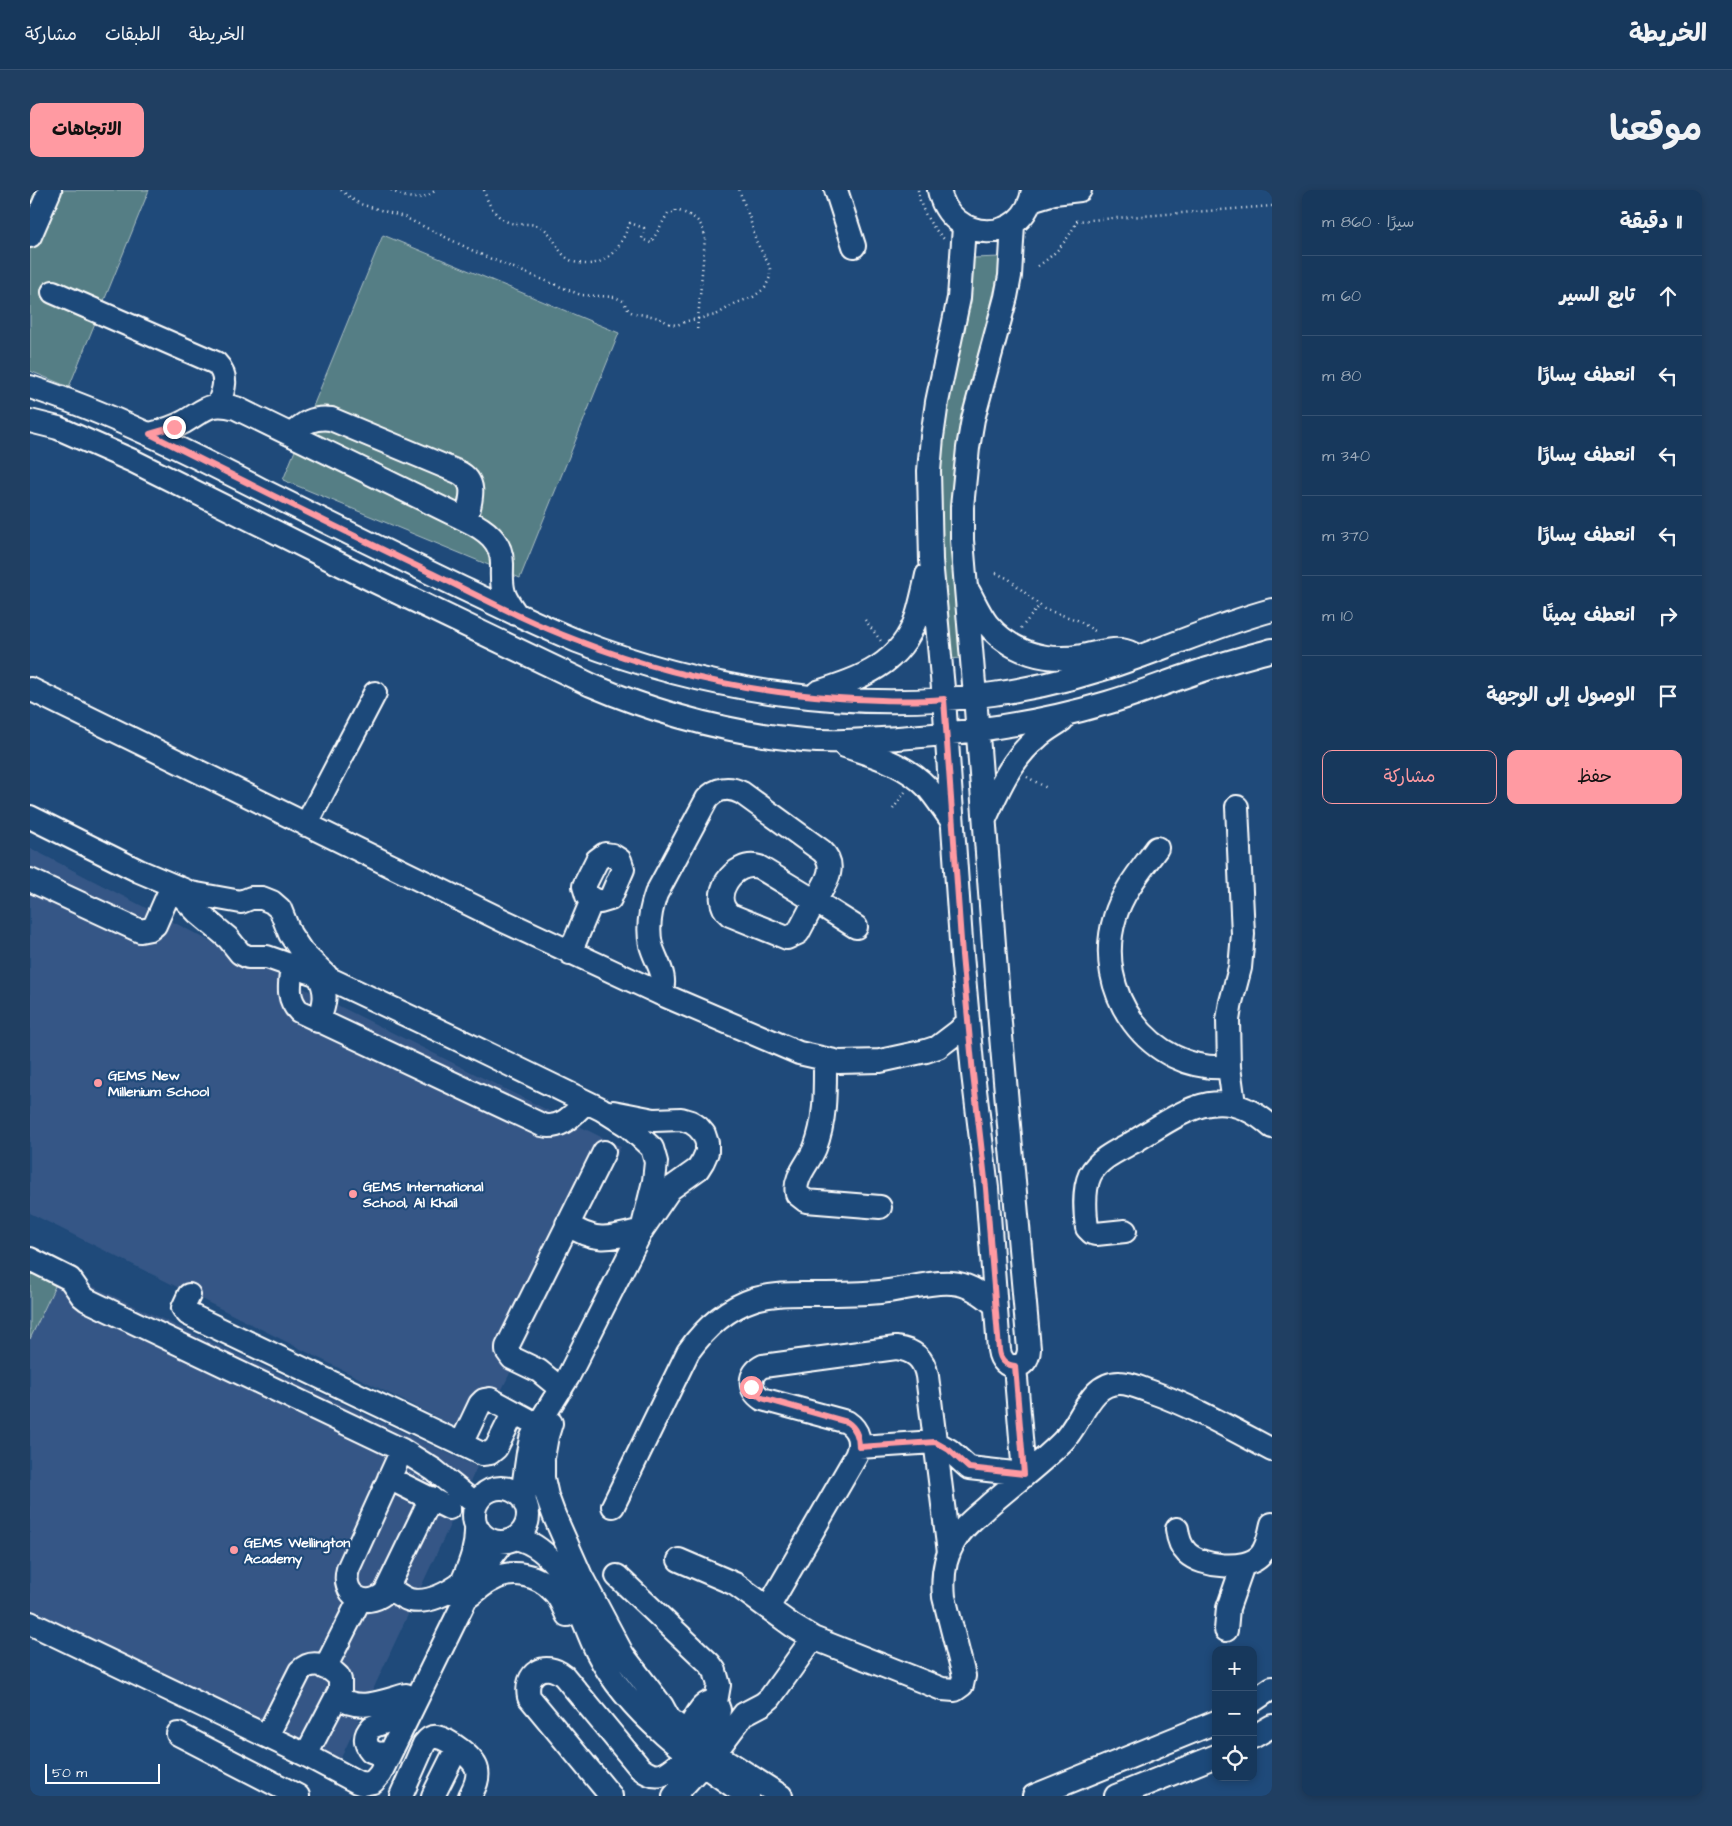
<!DOCTYPE html>
<html lang="ar">
<meta charset="utf-8">
<style>
body{margin:0;font-family:"Architects Daughter","Playpen Sans Arabic",sans-serif;background:#203f62;color:#f1f3f6;direction:rtl}
.controls{position:absolute;right:15px;bottom:15px;display:grid;overflow:hidden;border-radius:10px;box-shadow:0 2px 8px #0003}
.controls button{width:45px;height:45px;display:grid;place-items:center;padding:0;border:0;border-bottom:1px solid #365272;background:#17385c;color:#f1f3f6;font:25px sans-serif}
.scale{position:absolute;left:15px;bottom:12px;width:115px;box-sizing:border-box;padding-left:5px;border:2px solid #fff;border-top:0;font-size:14px;line-height:18px;white-space:nowrap;color:#fff;-webkit-text-stroke:4px #1f4a7a;paint-order:stroke}
.stop{position:absolute;width:15px;height:15px;margin:-11px;border:4px solid #ff9aa2;border-radius:50%;background:#fff}
.stop.end{background:#ff9aa2;border-color:#fff;box-shadow:0 1px 5px #0008}
.list{margin:0;padding:0;list-style:none}
h2{display:flex;justify-content:space-between;align-items:center;height:65px;margin:0;padding:0 20px;font-size:21px}
h2 small{font-size:16px;font-weight:400;color:#9eacbb}
.list li{display:grid;grid-template-columns:32px 1fr auto;gap:15px;align-items:center;box-sizing:border-box;height:80px;padding:0 20px;border-top:1px solid #365272}
.list b{display:block;font-size:19px;white-space:nowrap}
.list em{font-size:16px;font-style:normal;color:#9eacbb}
.actions{display:flex;gap:10px;padding:15px 20px}
.actions a{flex:1;padding:11px 0;border:1px solid #ff9aa2;border-radius:10px;text-align:center;font-size:18px;color:#ff9aa2}
.actions .main{background:#ff9aa2;color:#111}
.icon{flex:none;width:28px;height:28px;fill:none;stroke:currentColor;stroke-width:2;stroke-linecap:round;stroke-linejoin:round}
.map{position:relative;flex:none;width:1242px;height:1606px;overflow:hidden;direction:ltr;border-radius:10px}
header{display:flex;align-items:center;gap:30px;box-sizing:border-box;height:70px;padding:0 25px;background:#17385c;border-bottom:1px solid #365272}
header strong{font-size:24px}
nav{display:flex;gap:28px;margin-inline-start:auto;font-size:18px}
.intro{display:flex;align-items:center;justify-content:space-between;box-sizing:border-box;height:120px;padding:0 30px}
h1{margin:0;font-size:35px}
.button{padding:12px 22px;border-radius:10px;background:#ff9aa2;color:#111;font-size:18px;font-weight:700}
main{display:flex;gap:30px;padding:0 30px}
aside{flex:1;background:#17385c;border-radius:10px;box-shadow:0 2px 8px #0003}
.map>svg:first-child{display:block}
.built{fill:#355786}
.green{fill:#557e85;stroke:#aabec2}
.lines{fill:none;stroke-linecap:round;stroke-linejoin:round}
.minor-casing{stroke:#fff;stroke-width:26}
.path{stroke:#fff;stroke-width:2.5;stroke-dasharray:1 4;stroke-linecap:butt}
.minor{stroke:#1f4a7a;stroke-width:22}
.route{stroke:#ff9aa2;stroke-width:6}
.poi-dot{fill:#ff9aa2;stroke:#1f4a7a;stroke-width:2}
.labels{text-anchor:middle;stroke-width:4.5;stroke-linejoin:round;paint-order:stroke}
.poi-label{font-size:14px;font-weight:bold;fill:#fff;stroke:#1f4a7a;text-anchor:start}
</style>
<header>
<strong>الخريطة</strong>
<nav><a>الخريطة</a><a>الطبقات</a><a>مشاركة</a></nav>
</header>
<div class="intro"><h1>موقعنا</h1><a class="button">الاتجاهات</a></div>
<main>
<aside>
<h2>11 دقيقة<small>سيرًا · 860 m</small></h2>
<ul class="list">
<li><svg class="icon" aria-label="ahead" viewBox="0 0 24 24"><path d="M12 20V5M6 11l6-6 6 6"/></svg><div><b>تابع السير</b></div><em>60 m</em></li>
<li><svg class="icon" aria-label="left" viewBox="0 0 24 24"><path d="M17 20v-9H6M10 6l-5 5 5 5"/></svg><div><b>انعطف يسارًا</b></div><em>80 m</em></li>
<li><svg class="icon" aria-label="left" viewBox="0 0 24 24"><path d="M17 20v-9H6M10 6l-5 5 5 5"/></svg><div><b>انعطف يسارًا</b></div><em>340 m</em></li>
<li><svg class="icon" aria-label="left" viewBox="0 0 24 24"><path d="M17 20v-9H6M10 6l-5 5 5 5"/></svg><div><b>انعطف يسارًا</b></div><em>370 m</em></li>
<li><svg class="icon" aria-label="right" viewBox="0 0 24 24"><path d="M7 20v-9h11M14 6l5 5-5 5"/></svg><div><b>انعطف يمينًا</b></div><em>10 m</em></li>
<li><svg class="icon" aria-label="arrive" viewBox="0 0 24 24"><path d="M6 21V4h12l-3 4 3 4H6"/></svg><div><b>الوصول إلى الوجهة</b></div></li>
</ul>
<div class="actions"><a class="main">حفظ</a><a>مشاركة</a></div>
</aside>
<div class="map">
<svg width="1242" height="1606" viewBox="0 0 1242 1606">
<rect width="100%" height="100%" fill="#1f4a7a"/>
<filter id="ink" filterUnits="userSpaceOnUse"><feTurbulence type="fractalNoise" baseFrequency=".02" numOctaves="2"/><feDisplacementMap in="SourceGraphic" scale="10" xChannelSelector="R" yChannelSelector="G"/><feConvolveMatrix kernelMatrix="1 2 1 2 8 2 1 2 1" color-interpolation-filters="sRGB"/></filter>
<g filter="url(#ink)">
<path class="built" d="M0,658L201,762L591,957L448,1248L0,1023Z
M0,1065L56,1093L447,1277L303,1585L0,1442Z"/>
<path class="green" d="M0,0H119L39,197L0,181Z
M353,45L589,143L490,388L253,290Z
M970,67L969,80L945,181L932,468L918,469L909,338L911,243L943,68Z
M0,1082L26,1094L0,1149Z"/>
<g class="lines">
<g class="minor-casing">
<path id="minor" d="M806,0L824,56
M909,0C920,54 995,56 1003,0
M1001,10L1024,3L1050,0
M934,37L929,108L907,212L902,247L899,281L901,370L914,509L932,765L943,884L957,998L969,1160C972,1182 998,1182 999,1159L971,846L945,506L932,350V317L938,258L943,229L976,107L980,86L983,34
M0,46L20,0
M23,102L186,173C199,186 194,200 188,215
M0,197C80,223 155,261 230,299C299,333 369,368 438,401C474,418 510,436 547,451C677,501 825,524 963,504C1013,497 1063,484 1111,466C1155,450 1197,432 1242,420
M0,231L28,238L103,271L344,391L561,495C629,524 700,543 773,550C804,553 837,550 868,548C938,543 1005,534 1073,514C1109,504 1144,489 1180,478C1201,471 1221,466 1242,460
M120,244C132,241 143,238 154,232C175,220 179,211 206,218L436,330C455,339 473,351 472,376C472,385 471,394 474,403C476,411 482,417 486,424
M262,245C273,232 284,227 301,229L428,282C449,292 440,312 436,330
M939,402C945,413 950,425 958,435C981,462 1017,473 1052,466C1069,463 1086,455 1103,464
M0,499L474,731L631,804L769,863L809,872L850,871L896,861L908,857L929,841L938,831
M788,502C831,488 871,475 887,426C891,413 894,399 897,385
M815,556C844,566 874,573 897,597C906,607 914,620 922,631
M0,627L109,681L161,703L211,712L221,708H232L242,712L250,719L260,744L272,762L296,785
M955,629C968,600 982,568 1007,548C1014,541 1024,536 1032,530
M276,635L345,503
M1127,658C1111,680 1093,701 1085,727C1062,802 1119,883 1199,877
M575,664L582,665L590,670L593,679L580,709L570,712L557,706L554,696L567,670Z
M0,690L110,741L120,739L125,735L142,696
M142,696L167,722L198,748L210,763L218,767H237L302,790L423,847L571,919L598,936L622,958L626,972L624,991L612,1040
M540,763L562,710
M262,776C260,793 256,808 269,821L512,935C532,940 543,924 556,912
M631,804C638,785 626,773 621,755C617,737 620,721 626,704L677,609C686,598 699,596 712,603L792,661C809,677 794,695 785,711L729,677C704,669 678,707 700,725L757,748L768,743L785,711L826,737
M288,831C295,815 298,803 289,786
M795,870C795,901 796,929 785,958C779,973 763,988 767,1004L776,1011L850,1017
M1204,914L1199,877L1198,830L1201,812L1210,778L1213,744L1207,617
M537,1034C566,1054 581,1048 612,1040
M1095,1041L1066,1044L1062,1043L1057,1038C1055,1022 1053,1000 1060,985C1069,968 1089,960 1105,951C1153,922 1191,890 1242,937
M0,1069L40,1089L52,1106L57,1110L372,1260L404,1280L446,1314
M159,1105L153,1118L158,1124L452,1264L460,1263L466,1258L484,1222
M531,1199L509,1181L482,1168L477,1161V1157L574,962
M521,1233L517,1246L513,1268V1288L517,1306L524,1325L551,1386L593,1465L632,1516L639,1529L684,1563L751,1606
M431,1254L450,1214L454,1210L460,1209L497,1229
M829,1257L905,1252L919,1260L939,1278L994,1284L985,1176
M372,1260L318,1379C311,1404 334,1420 355,1403L401,1308
M359,1288L419,1318
M444 1325a27 27 0 1 1 54 0a27 27 0 1 1-54 0Z
M495,1314L494,1291L498,1263L501,1249L508,1235L538,1187L612,1040L640,999L668,979L673,971L677,962V953L674,944L668,937L661,932L651,929L624,930L583,922
M583,1316L658,1162C675,1138 697,1118 725,1109C746,1103 765,1104 786,1104C807,1104 829,1104 850,1102C872,1100 901,1091 922,1093C939,1094 953,1104 965,1115
M1147,1339C1148,1348 1150,1356 1157,1363C1172,1377 1215,1381 1230,1366C1238,1357 1239,1346 1242,1334
M486,1348C536,1361 547,1421 567,1462C599,1525 661,1568 718,1606
M649,1370L705,1394L763,1436L783,1448L912,1499L925,1500L932,1495L934,1486L914,1407C912,1387 914,1369 924,1352C932,1337 946,1327 958,1316C982,1295 1009,1275 1032,1252C1052,1233 1059,1192 1090,1193C1100,1193 1110,1198 1119,1201C1162,1216 1202,1239 1242,1260
M433,1390C441,1372 447,1356 446,1336
M359,1398C365,1402 373,1408 380,1410C398,1414 418,1403 432,1393
M439,1406C447,1401 453,1394 462,1390C482,1379 508,1384 523,1401C530,1407 533,1417 537,1425
M738,1418L826,1266C832,1253 829,1240 817,1232L732,1209C718,1200 718,1183 733,1176L866,1158C884,1160 894,1169 897,1186L919,1363
M0,1433L276,1565L327,1592L333,1594L343,1592L350,1584L447,1386L473,1352
M1196,1440L1198,1418L1213,1375
M295,1478L330,1409
M307,1506C328,1523 353,1511 376,1505
M1223,1511L1242,1498
M660,1536C667,1526 672,1510 686,1512
M148,1544L268,1606
M237,1546L270,1481C282,1469 297,1475 308,1486L310,1490V1500L276,1565
M1223,1547L1242,1536
M360,1562L349,1564L341,1561C334,1553 334,1545 342,1537C365,1527 363,1535 374,1509
M371,1606L394,1554C397,1550 401,1546 407,1547C418,1549 445,1568 447,1580C449,1590 444,1598 440,1606
M403,1606L427,1558
M581,1606L499,1507C494,1483 515,1470 534,1486L610,1578C616,1583 623,1587 631,1585C647,1581 688,1536 689,1520L686,1512L689,1495L685,1481L680,1474L587,1386
M644,1606L690,1556L714,1524L733,1514L740,1508L783,1448
M1004,1606L1186,1532
M1086,1606L1186,1566"/>
</g>
<path class="path" d="M311,0L322,9L330,14L374,27L454,66L551,105L585,107L593,111L599,121L603,123L621,126L629,128L640,134L647,135L657,131L686,125L706,113L723,107L735,98L740,87V77L726,51L720,29L709,0
M361,0C376,9 392,12 406,0
M454,0C458,16 469,33 487,34C496,34 504,33 513,38C525,46 526,60 537,68C543,73 552,74 559,74C583,72 592,52 600,33L614,38L612,49L621,53L638,23H645L646,20C662,25 673,30 675,48L667,141
M888,0C890,20 901,36 915,50
M1008,76C1026,64 1038,50 1047,31L1242,16
M966,383L979,389L1014,419L1047,430L1065,441
M835,430L851,451
M991,438L1009,416
M997,587L1017,598
M863,619L875,602"/>
<use href="#minor" class="minor"/>
</g>
</g>
<g class="lines" filter="url(#ink)">
<path class="route" d="M144,237L120,244C212,290 303,336 395,380C445,404 495,431 546,450C630,483 718,502 808,508C843,510 878,512 914,509L932,765L943,884L956,998L969,1160C970,1170 975,1175 985,1176L994,1284L939,1278L919,1260L905,1252L829,1257C829,1246 826,1238 817,1232L732,1208L724,1202L721,1197"/>
</g>
<g class="poi-dot">
<circle cx="68" cy="893" r="5"/>
<circle cx="323" cy="1004" r="5"/>
<circle cx="204" cy="1360" r="5"/>
</g>
<g class="labels">
<g class="poi-label">
<text x="78" y="890">GEMS New<tspan x="78" dy="16">Millenium School</tspan></text>
<text x="333" y="1001">GEMS International<tspan x="333" dy="16">School, Al Khail</tspan></text>
<text x="214" y="1357">GEMS Wellington<tspan x="214" dy="16">Academy</tspan></text>
</g>
</g>
</svg>
<div class="controls">
<button>+</button>
<button>−</button>
<button><svg class="icon" aria-label="locate" viewBox="0 0 24 24"><circle cx="12" cy="12" r="6"/><path d="M12 2v4M12 18v4M2 12h4M18 12h4"/></svg></button>
</div>
<div class="scale">50 m</div>
<div class="stop" style="left:721px;top:1197px"></div>
<div class="stop end" style="left:144px;top:237px"></div>
</div>
</main>
